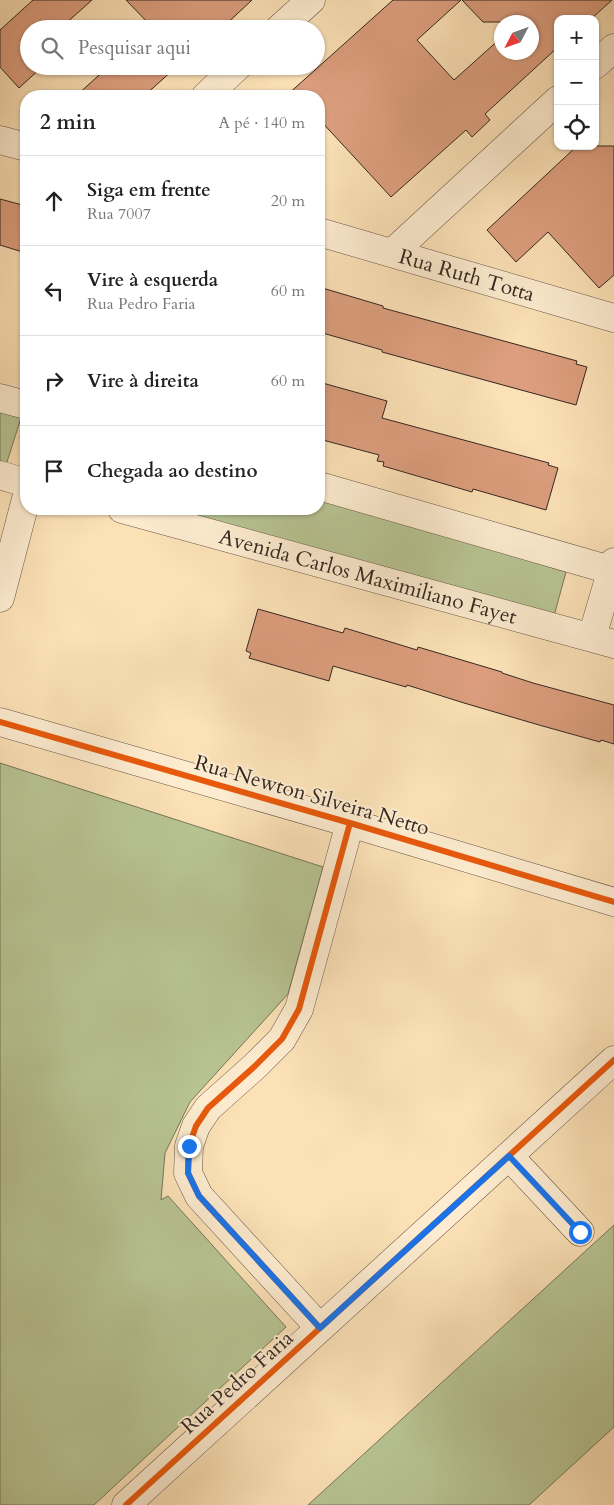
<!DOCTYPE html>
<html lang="pt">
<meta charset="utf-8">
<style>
body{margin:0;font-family:Cardo,serif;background:#f6f6f6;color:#222}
.controls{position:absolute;right:15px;top:15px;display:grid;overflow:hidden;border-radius:10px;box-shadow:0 1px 4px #0004}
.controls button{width:45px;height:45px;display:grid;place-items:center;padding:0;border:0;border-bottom:1px solid #e0e0e0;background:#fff;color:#222;font:25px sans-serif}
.compass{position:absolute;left:494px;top:15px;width:45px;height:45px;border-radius:50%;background:#fff;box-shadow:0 1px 4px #0004;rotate:229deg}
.stop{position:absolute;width:15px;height:15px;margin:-11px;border:4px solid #1a73e8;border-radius:50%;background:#fff}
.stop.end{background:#1a73e8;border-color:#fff;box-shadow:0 1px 5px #0008}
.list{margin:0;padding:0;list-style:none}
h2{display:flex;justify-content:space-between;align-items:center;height:65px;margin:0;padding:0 20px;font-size:21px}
h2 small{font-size:16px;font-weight:400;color:#767676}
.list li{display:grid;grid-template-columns:32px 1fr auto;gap:15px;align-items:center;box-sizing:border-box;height:90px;padding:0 20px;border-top:1px solid #e0e0e0}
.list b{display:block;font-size:19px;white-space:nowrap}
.list p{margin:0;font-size:16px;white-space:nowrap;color:#767676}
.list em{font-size:16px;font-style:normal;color:#767676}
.icon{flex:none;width:28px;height:28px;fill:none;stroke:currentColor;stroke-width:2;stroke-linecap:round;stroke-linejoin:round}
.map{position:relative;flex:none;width:614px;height:1505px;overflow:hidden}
.search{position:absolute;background:#fff;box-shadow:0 1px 4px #0004;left:20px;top:20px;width:305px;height:55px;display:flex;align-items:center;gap:12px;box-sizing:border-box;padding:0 18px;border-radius:28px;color:#767676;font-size:19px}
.panel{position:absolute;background:#fff;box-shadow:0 1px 4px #0004;left:20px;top:90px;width:305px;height:425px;border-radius:20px}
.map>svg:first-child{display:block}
.green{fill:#b8c493;stroke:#76765a}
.building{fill:#dc9e7e;stroke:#342721}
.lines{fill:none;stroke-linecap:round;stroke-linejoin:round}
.minor-casing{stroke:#665646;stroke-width:29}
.minor{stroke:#fdecd0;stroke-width:28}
.cycleway-casing{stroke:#fdecd0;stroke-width:9}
.cycleway{stroke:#e8590c;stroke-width:6}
.route{stroke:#1a73e8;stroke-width:6}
.labels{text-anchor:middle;stroke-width:4;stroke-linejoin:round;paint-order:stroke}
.street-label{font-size:21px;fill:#342721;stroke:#fdecd0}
</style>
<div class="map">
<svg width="614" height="1505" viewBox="0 0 614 1505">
<rect width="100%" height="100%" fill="#fce1b7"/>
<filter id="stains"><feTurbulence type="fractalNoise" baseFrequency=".004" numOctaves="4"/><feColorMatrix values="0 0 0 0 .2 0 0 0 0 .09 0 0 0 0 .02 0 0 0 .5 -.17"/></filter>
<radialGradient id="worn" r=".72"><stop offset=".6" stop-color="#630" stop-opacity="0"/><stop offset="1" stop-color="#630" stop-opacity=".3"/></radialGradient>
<path class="green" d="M0,411L21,418L6,465L0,463Z
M319,495L566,572L554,616L162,509H319Z
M0,763L323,867L288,994L190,1102L165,1153L161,1200L168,1196L286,1327L94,1505H0Z
M614,1225V1427L529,1505H308Z"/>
<path class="building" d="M33,0H92L64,25L67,29H29V66H43L19,88L0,67V30Z
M126,0H252L221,29H154Z
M393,0H461L417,40L454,80L502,37V52H532V22H483L462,0H612L591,19H558V47L485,114L490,120L472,137L466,130L391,197L319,119V96H286Z
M109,66H170L173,70L144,96H76Z
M577,146H614V275L599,288L548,232L516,262L487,230Z
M0,199L26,206V253L0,245Z
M319,287L383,306V308L577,361L576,364L587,367L576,405L382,352V350L319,332Z
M319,382L387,401L382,418L549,463L548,465L558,468L546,510L473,489L472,492L383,466L384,462L377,461L379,455L319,439Z
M258,609L343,633L345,628L417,650L418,647L502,672V673L533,683L614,705V744L601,740L600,742L539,725L464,703L407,685L406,687L333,666L329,681L249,658L251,653L246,651Z"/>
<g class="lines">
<g class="minor-casing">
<g id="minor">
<path d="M279,29L311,0"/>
<path d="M595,65L614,48"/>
<path d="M206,96L238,66"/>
<path d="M0,140L26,147"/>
<path id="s1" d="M319,232L614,318"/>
<path d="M392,253L558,100"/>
<path d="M0,398L26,405"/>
<path d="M0,475L26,483"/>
<path d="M319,486L614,571"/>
<path id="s2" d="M122,509L614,644"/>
<path d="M0,598L26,499"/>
<path d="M592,637L614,562"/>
<path d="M0,722L350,823L614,902"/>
<path d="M509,1156L580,1232"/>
<path d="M320,1328L199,1196L188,1173L189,1146L196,1126L208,1108L255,1066L282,1039L299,1009L350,823"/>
<path d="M126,1505L614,1060"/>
</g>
</g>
<use href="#minor" class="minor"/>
<g class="cycleway-casing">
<path id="cycleway" d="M0,722L350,823L614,902
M320,1328L199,1196L188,1173L189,1146L196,1126L208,1108L255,1066L282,1039L299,1009L350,823
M126,1505L614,1060"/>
</g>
<use href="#cycleway" class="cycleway"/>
</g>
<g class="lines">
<path class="route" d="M189,1146L188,1173L199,1196L320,1328L509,1156L580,1232"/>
</g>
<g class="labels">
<g class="street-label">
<text dy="7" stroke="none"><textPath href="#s1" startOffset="154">Rua Ruth Totta</textPath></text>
<text dy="7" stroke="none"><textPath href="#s2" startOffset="255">Avenida Carlos Maximiliano Fayet</textPath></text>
<text transform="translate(312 795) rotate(16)" y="7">Rua Newton Silveira Netto</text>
<text transform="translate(237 1382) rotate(-42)" y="7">Rua Pedro Faria</text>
</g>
</g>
<rect width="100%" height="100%" filter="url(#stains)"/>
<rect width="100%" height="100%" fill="url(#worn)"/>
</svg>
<div class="controls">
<button>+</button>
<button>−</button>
<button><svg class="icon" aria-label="locate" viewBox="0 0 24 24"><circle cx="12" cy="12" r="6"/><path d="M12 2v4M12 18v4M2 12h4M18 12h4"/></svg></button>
</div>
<svg class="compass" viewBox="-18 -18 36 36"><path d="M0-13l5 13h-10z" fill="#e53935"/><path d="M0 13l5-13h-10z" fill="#767676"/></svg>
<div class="stop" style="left:580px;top:1232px"></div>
<div class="stop end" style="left:189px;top:1146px"></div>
<div class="search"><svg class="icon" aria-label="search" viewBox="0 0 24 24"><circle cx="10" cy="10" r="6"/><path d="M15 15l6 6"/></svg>Pesquisar aqui</div>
<section class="panel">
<h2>2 min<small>A pé · 140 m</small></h2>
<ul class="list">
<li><svg class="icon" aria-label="ahead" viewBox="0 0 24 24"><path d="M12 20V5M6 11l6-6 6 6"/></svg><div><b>Siga em frente</b><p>Rua 7007</p></div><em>20 m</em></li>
<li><svg class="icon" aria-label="left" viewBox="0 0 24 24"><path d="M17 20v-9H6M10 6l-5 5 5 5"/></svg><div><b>Vire à esquerda</b><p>Rua Pedro Faria</p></div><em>60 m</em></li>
<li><svg class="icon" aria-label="right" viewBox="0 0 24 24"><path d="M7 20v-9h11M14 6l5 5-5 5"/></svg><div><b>Vire à direita</b></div><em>60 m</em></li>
<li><svg class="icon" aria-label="arrive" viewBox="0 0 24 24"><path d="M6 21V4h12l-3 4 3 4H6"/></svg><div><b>Chegada ao destino</b></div></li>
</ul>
</section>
</div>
